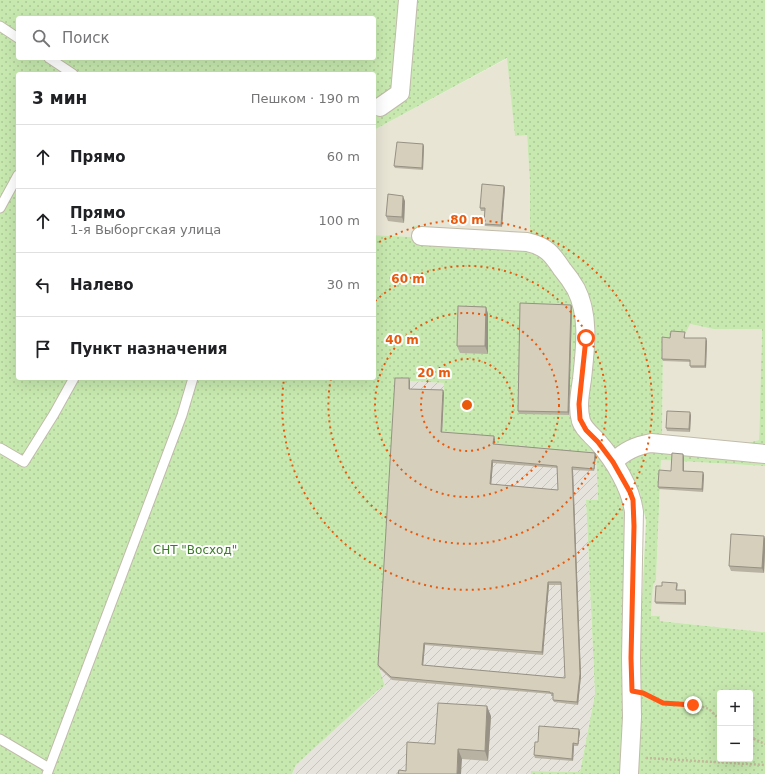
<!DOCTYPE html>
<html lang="ru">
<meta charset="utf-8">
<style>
body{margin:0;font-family:"DejaVu Sans",sans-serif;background:#f6f6f6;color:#202124}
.controls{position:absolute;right:12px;bottom:12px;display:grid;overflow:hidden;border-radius:4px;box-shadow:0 4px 16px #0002}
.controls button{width:36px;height:36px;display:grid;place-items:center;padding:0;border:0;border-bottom:1px solid #e0e0e0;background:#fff;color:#202124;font:20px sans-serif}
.stop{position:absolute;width:12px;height:12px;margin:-9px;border:3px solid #ff5714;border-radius:50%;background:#fff}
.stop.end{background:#ff5714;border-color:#fff;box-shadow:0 1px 4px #0008}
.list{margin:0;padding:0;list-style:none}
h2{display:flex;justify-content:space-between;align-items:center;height:52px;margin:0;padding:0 16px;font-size:17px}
h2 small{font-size:13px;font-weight:400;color:#757577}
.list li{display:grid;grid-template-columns:26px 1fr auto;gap:12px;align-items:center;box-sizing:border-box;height:64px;padding:0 16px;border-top:1px solid #e0e0e0}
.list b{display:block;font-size:15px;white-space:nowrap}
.list p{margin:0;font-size:13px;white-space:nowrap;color:#757577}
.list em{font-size:13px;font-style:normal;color:#757577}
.icon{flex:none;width:22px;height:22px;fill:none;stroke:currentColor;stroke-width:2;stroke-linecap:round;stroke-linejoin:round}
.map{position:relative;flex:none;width:765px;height:774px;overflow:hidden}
.search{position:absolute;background:#fff;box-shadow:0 4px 16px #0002;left:16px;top:16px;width:360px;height:44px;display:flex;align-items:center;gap:10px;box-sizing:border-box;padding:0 14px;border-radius:4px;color:#757577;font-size:15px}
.panel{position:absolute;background:#fff;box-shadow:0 4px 16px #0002;left:16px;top:72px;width:360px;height:308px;border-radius:4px}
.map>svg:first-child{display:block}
.residential{fill:#e8e5d5}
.industrial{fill:url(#industrial-furrows)}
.grass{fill:url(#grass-dots);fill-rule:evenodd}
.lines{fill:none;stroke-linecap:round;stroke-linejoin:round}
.service-casing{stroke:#c0bbaa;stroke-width:11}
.minor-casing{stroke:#c0bbaa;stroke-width:20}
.path{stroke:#c2b99a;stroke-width:2.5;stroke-dasharray:2 2;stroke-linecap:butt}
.service{stroke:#fff;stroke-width:9}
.minor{stroke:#fff;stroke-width:18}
.wall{fill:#b8b2a2;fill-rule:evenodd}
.shaded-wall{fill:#969184}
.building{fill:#d6cfbc;stroke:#969184;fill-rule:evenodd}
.route{stroke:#ff5714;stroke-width:5}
.ring{fill:none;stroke:#e8590c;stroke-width:2;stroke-dasharray:2 4}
.labels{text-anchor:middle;stroke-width:4;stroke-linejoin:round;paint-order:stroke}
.park-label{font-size:12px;fill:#3c7b27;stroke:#fff}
.centre{fill:#e8590c;stroke:#fff;stroke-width:2}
.ring-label{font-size:12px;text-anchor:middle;font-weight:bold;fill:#e8590c;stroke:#fff;stroke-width:4;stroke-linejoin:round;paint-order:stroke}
</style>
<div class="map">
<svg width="765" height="774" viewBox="0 0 765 774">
<defs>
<pattern id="industrial-furrows" width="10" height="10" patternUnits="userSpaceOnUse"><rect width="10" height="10" fill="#e6e3dc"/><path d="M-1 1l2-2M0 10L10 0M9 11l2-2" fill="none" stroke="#c7c4bd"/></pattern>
<pattern id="grass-dots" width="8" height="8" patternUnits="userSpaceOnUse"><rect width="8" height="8" fill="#c7e9af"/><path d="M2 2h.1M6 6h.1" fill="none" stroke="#acc997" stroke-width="1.8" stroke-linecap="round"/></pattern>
</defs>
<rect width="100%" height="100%" fill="#f4f2e7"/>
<path class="residential" d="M508,58L515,135L527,134L530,184V237L413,227V237L374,235V130Z
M690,324L713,329H762L759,440L744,444L662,437L663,340Z
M661,460L765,466V632L660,621L651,616L653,585L656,580Z"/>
<path class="industrial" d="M396,380L444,383L442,434L495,439L499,447L596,455L598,501L586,500L595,694L580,772L531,771V774H292L296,765L378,690L385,686L379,668Z"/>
<path class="grass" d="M0,0H765V448L654,439L607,466L624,501L627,526L622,774H531V771L580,772L595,694L586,500H598L596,455L499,447L494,446L495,439L442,435L444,383L396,380L379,668L385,686L378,690L296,765L292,774H0ZM18,18H374V58H18ZM507,58L515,136L527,135L530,184V237L456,233L455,229L413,226V237L374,235V378H18V74H374V130ZM690,324L713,329H762L759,440L744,444L662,437L663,340H671L672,334H685Z
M643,451L765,460V466L661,460L656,580L653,585L651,616H660V621L765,632V774H638L639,658L646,521L640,493L621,464ZM720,693H750V759H720Z"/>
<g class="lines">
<g class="service-casing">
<path id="service" d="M0,26L18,38
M49,58L73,74
M0,208L18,175
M0,448L24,462L54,414L74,378
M0,739L49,768
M47,774L182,415L193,378"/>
</g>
<g class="minor-casing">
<path id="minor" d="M380,107L400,93L408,0
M421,236L527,242C546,246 552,254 562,269C567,275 572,282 576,289C590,316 585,350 582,379C580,393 577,407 581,421C584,430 592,435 598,442C614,460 631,488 634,512L631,658L632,717L629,774
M613,462C625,451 635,446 651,443L765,454"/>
</g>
<path class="path" d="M648,696L663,703L703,707L709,709L720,720
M750,737L765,744
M646,758L765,765"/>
<use href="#service" class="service"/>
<use href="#minor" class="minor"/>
</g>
<path class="wall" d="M424,146L423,170L395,168L394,166Z
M504,186L505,188L502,227L485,226L484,224L485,211H481L480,208Z
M405,201L404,223L388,221L386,216Z
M486,307L488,314V354L460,353L457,346Z
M572,307L569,415L519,414L518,411Z
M685,332V338L707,341L706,368H691L690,366V362L663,361L662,359L670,338Z
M410,381V389L443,390L444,393L442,432L495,439L494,444L595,453L596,456L594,471L573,470L581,676L578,705L554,702L553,700V696H551V694L392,680L379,668L378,665ZM493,463L557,468L558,490L491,484ZM549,585H562L565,678L423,665L425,645L543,655Z
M691,415L690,432L667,431L666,428Z
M684,457V471L703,472L704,475L703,492L659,489L658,487L671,471Z
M764,536L765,539V550L764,573L731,571L729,566Z
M677,583L678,585L677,590H685L686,593V605L656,604L655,602L662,586Z
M491,716L488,761L462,759L406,771L435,744Z
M580,732L578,746H574L573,761L535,758L534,755L538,742Z"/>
<path class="shaded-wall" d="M423,144L424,146L423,170L422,168Z
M504,186L505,188L502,227L501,225Z
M403,196L405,201L404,223L402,217Z
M571,305L572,307L569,415L568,412Z
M486,307L488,314V354L485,346Z
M706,338L707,341L706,368L705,366Z
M409,378L410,381V391L409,389Z
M443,390L444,393L442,435L441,432Z
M690,412L691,415L690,432L689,429Z
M494,436L495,439L494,447L493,444Z
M595,453L596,456L594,471V469Z
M683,454L684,457V473L683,471Z
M492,460L493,463L491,487L490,484Z
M572,467L573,470L581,676L578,705L577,702Z
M703,472L704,475L703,492L702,489Z
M764,536L765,539V550L764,573L762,568Z
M548,582L549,585L543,655L542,652Z
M685,590L686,593V605L685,603Z
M424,643L425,645L423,667L422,665Z
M487,706L491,716L488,761L485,751Z
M579,729L580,732L578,746V744Z
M573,743L574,746L573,761L572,759Z
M458,749L462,759L461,774H457Z"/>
<path class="building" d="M397,142L423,144L422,168L394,166Z
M482,184L504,186L501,225L484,224L485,208H480Z
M388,194L403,196L402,217L386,216Z
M520,303L571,305L568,412L518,411Z
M458,306L486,307L485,346H457Z
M671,331L685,332L684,338H706L705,366H690V360L662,359V337L670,338Z
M395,378H409V389L443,390L441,432L494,436L493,444L595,453L594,469L572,467L580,674L577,702L553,700V693H550V692L391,677L378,665ZM492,460L557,466L558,490L490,484ZM548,582H561L565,678L422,665L424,643L542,652Z
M667,411L690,412L689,429L666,428Z
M672,453L683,454V471L703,472L702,489L658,487L659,470L671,471Z
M731,534L764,536L762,568L729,566Z
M662,582L677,583L676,590H685V603L655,602L656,586H662Z
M438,703L487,706L485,751L458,749L457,774H398L399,770L406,771L407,742L435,744Z
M539,726L579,729L578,744L573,743L572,759L534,755L535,742H538Z"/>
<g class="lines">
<path class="route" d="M586,338L579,404L580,419L586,430L598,442L613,462L630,492L633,500L634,526L631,658L632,691L643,693L663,703L693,705"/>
</g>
<g class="ring">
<circle cx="467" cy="405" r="46"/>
<circle cx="467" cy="405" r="92"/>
<path d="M375 301A139 139 0 1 1 331 378"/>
<path d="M374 245A185 185 0 1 1 284 379"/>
</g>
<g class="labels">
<g class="park-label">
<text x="195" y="554">СНТ "Восход"</text>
</g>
</g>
<circle cx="467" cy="405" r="6" class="centre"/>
<g class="ring-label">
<text x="467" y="224">80 m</text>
<text x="408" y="283">60 m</text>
<text x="402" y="344">40 m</text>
<text x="434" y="377">20 m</text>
</g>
</svg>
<div class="controls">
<button>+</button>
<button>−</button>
</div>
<div class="stop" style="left:586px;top:338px"></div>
<div class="stop end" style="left:693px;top:705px"></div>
<div class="search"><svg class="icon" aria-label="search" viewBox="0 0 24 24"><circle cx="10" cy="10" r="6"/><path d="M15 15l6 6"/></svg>Поиск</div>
<section class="panel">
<h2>3 мин<small>Пешком · 190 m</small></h2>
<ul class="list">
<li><svg class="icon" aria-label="ahead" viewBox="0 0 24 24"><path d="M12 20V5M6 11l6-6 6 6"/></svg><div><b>Прямо</b></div><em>60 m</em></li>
<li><svg class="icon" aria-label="ahead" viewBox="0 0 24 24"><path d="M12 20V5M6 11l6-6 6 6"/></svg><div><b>Прямо</b><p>1-я Выборгская улица</p></div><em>100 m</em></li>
<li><svg class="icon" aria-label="left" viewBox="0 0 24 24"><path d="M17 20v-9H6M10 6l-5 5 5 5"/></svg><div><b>Налево</b></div><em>30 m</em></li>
<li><svg class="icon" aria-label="arrive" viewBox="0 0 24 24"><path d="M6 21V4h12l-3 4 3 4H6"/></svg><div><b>Пункт назначения</b></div></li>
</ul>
</section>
</div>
